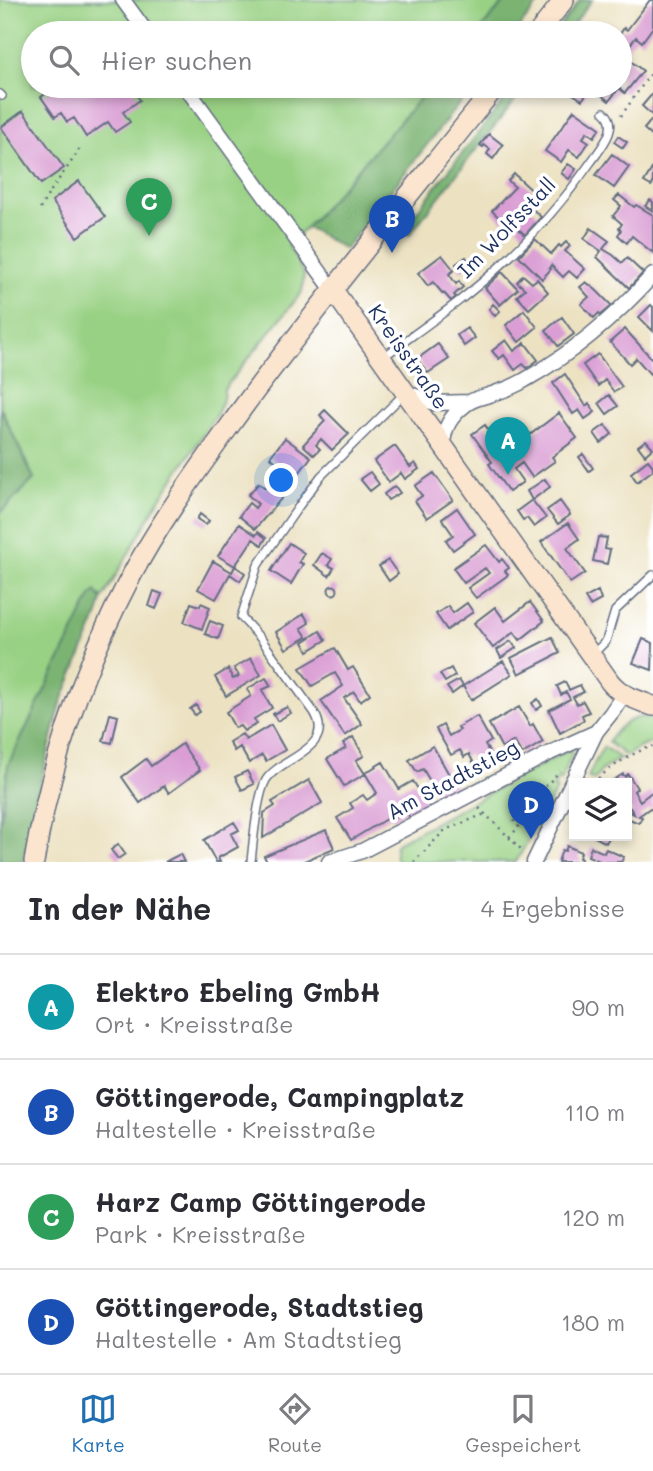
<!DOCTYPE html>
<html lang="de">
<meta charset="utf-8">
<style>
body{margin:0;font-family:Mali,sans-serif;background:#f2f2f3;color:#2b2b33}
.controls{position:absolute;right:21px;bottom:21px;display:grid;overflow:hidden;border-radius:0px;box-shadow:0 4px 10px #0003}
.controls button{width:63px;height:63px;display:grid;place-items:center;padding:0;border:0;border-bottom:2px solid #e1e1e2;background:#fff;color:#2b2b33;font:35px sans-serif}
.you{position:absolute;left:282px;top:481px;width:24px;height:24px;margin:-18px;border:5px solid #fff;border-radius:50%;background:#1a73e8;box-shadow:0 0 0 10px #1a73e833}
.badge{display:grid;place-items:center;width:46px;height:46px;border-radius:50%;background:#1f6fb2;color:#fff;font-size:23px;font-weight:700}
.pin{position:absolute;translate:-50% -58px;filter:drop-shadow(0 2px 4px #0008)}
.pin::after{content:'';position:absolute;top:37px;width:24px;height:21px;background:inherit;clip-path:polygon(0 0,100% 0,50% 100%)}
.list{margin:0;padding:0;list-style:none}
h2{display:flex;justify-content:space-between;align-items:center;height:91px;margin:0;padding:0 28px;font-size:30px}
h2 small{font-size:23px;font-weight:400;color:#7c7c81}
.list li{display:grid;grid-template-columns:46px 1fr auto;gap:21px;align-items:center;box-sizing:border-box;height:105px;padding:0 28px;border-top:2px solid #e1e1e2}
.list b{display:block;font-size:26px;white-space:nowrap}
.list p{margin:0;font-size:23px;white-space:nowrap;color:#7c7c81}
.list em{font-size:23px;font-style:normal;color:#7c7c81}
.icon{flex:none;width:38px;height:38px;fill:none;stroke:currentColor;stroke-width:2;stroke-linecap:round;stroke-linejoin:round}
.map{position:relative;flex:none;width:653px;height:862px;overflow:hidden}
.search{position:absolute;background:#fff;box-shadow:0 4px 10px #0003;left:21px;right:21px;top:21px;height:77px;display:flex;align-items:center;gap:18px;box-sizing:border-box;padding:0 24px;border-radius:38px;color:#7c7c81;font-size:26px}
.sheet{height:511px;background:#fff}
nav{display:flex;justify-content:space-around;align-items:center;box-sizing:border-box;height:98px;border-top:2px solid #e1e1e2;background:#fff;font-size:19px;color:#7c7c81}
nav a{display:grid;justify-items:center;gap:4px}
nav .on{color:#1f6fb2}
.map>svg:first-child{display:block}
.green{fill:#99d184;stroke:#5a8071;stroke-width:2}
.forest{fill:#7ab372;stroke:#4a7168;stroke-width:2}
.building{fill:#da9ed4}
.lines{fill:none;stroke-linecap:round;stroke-linejoin:round}
.lane-casing{stroke:#646e81;stroke-width:10}
.street-casing{stroke:#646e81;stroke-width:17}
.secondary-casing{stroke:#646e81;stroke-width:22}
.path{stroke:#646e81;stroke-width:2.5;stroke-dasharray:2 5;stroke-linecap:butt}
.lane{stroke:#fff;stroke-width:7}
.street{stroke:#fff;stroke-width:14}
.secondary{stroke:#fbe5cf;stroke-width:19}
.labels{text-anchor:middle;stroke-width:7;stroke-linejoin:round;paint-order:stroke}
.street-label{font-size:21px;fill:#1b2f5e;stroke:#fff}
</style>
<div class="map">
<svg width="653" height="862" viewBox="0 0 653 862">
<rect width="100%" height="100%" fill="#fff"/>
<filter id="ink" filterUnits="userSpaceOnUse"><feTurbulence type="fractalNoise" baseFrequency=".0143" numOctaves="2"/><feDisplacementMap in="SourceGraphic" scale="14" xChannelSelector="R" yChannelSelector="G"/><feConvolveMatrix kernelMatrix="1 2 1 2 8 2 1 2 1" color-interpolation-filters="sRGB"/></filter>
<filter id="wash" filterUnits="userSpaceOnUse"><feTurbulence type="fractalNoise" baseFrequency=".00686" numOctaves="4" result="noise"/><feDisplacementMap in="SourceGraphic" scale="28" xChannelSelector="R" yChannelSelector="G"/><feGaussianBlur stdDeviation="1.57" result="paint"/><feColorMatrix in="noise" values="0 0 0 0 0 0 0 0 0 0 0 0 0 0 0 0 0 1.4 0 .05"/><feComposite in="paint" operator="in"/></filter>
<g filter="url(#wash)">
<rect width="100%" height="100%" fill="#ece2c2"/>
<path class="green" d="M0,0H506L477,33H33V86H431L307,227L288,245L304,274L302,292L224,389L223,399L218,412L158,502L102,600L100,596L8,765L0,824V513L34,479L0,407Z
M643,717L653,720V742L638,748L626,756L608,742C617,729 626,719 643,717Z
M604,747L620,758L602,770L594,780L588,777L598,756Z
M569,750L573,751L561,781L557,780L554,787L557,789L516,862H398C394,855 394,850 397,843Z"/>
<path class="forest" d="M506,0H541L515,33H477Z
M580,0H592L567,33H555Z
M431,86H473L345,249L307,227Z
M515,86H526L409,235L403,229Z
M0,407L34,479L0,513Z
M96,591L102,600L98,615L61,703L36,800L23,862H0V824L8,765L91,596Z"/>
<g id="blocks">
<path class="building" d="M650,0H653V27L642,42L636,37L626,50L620,46V34L624,28L627,30Z
M627,58L643,71L625,93L619,88L609,101L595,90L599,86H620V67Z
M57,86H131L140,100L123,112L130,122L115,132L108,122L86,137L74,118L67,122L61,113L55,117L41,97Z
M574,86H589L592,87L582,100L570,92Z
M653,93V116L642,106Z
M574,110L600,128L594,137L587,132L583,138L589,142L579,157L569,150L561,162L545,151Z
M23,111L64,168L41,184L1,127Z
M653,118V137L644,129Z
M489,134L503,145L493,159L487,154L490,149L484,145L483,147L480,145Z
M618,136L627,142L623,148L614,142Z
M612,154L629,167L614,188L596,175Z
M568,164L576,169L569,179L561,173Z
M653,167V184L651,186L644,182Z
M514,174L537,195L527,204L541,217L525,235L517,227L519,224L509,215L503,221L492,211L515,187L508,181Z
M79,181L105,217L77,237L52,201Z
M619,195L634,207L636,205L653,215V253L632,236L627,243L618,235L621,230L619,228L622,224L613,216L621,206L614,200Z
M650,200L653,202V211L645,206Z
M591,228L609,241L603,249L613,255L622,263L627,258L643,273L629,288L597,257L601,251L584,239Z
M499,234L504,238L498,244L494,240Z
M535,239L551,254L559,245L561,247L566,242L570,246L565,251L585,269L577,278L569,271L563,277L551,265L549,268L551,269L542,279L519,256Z
M442,255L454,270L449,274L456,284L459,281L463,287L454,295L456,297L451,301L444,293L443,294L433,282L428,286L418,273Z
M466,257L471,264L461,271L456,264Z
M502,272L518,289L500,305L485,288Z
M523,275L532,283L537,279L548,292L529,309L517,296L525,289L517,282Z
M586,282L596,290L612,306L601,315L599,313L594,318L581,304L589,297L580,287Z
M493,304L500,311L495,316L489,309Z
M651,305L653,307V331L639,317Z
M524,310L537,327L519,342L506,325Z
M562,317L574,334L558,346L546,330Z
M467,328L475,338L464,346L457,335Z
M625,329L653,360V371L650,374L636,358L630,364L610,342Z
M506,340L514,351L525,343L538,360L527,368L523,364L515,370L504,355L499,359L492,351Z
M438,344L449,359L428,373L417,359Z
M598,354L622,387L614,392L605,380L598,386L583,365Z
M565,374L586,406L589,403L595,412L585,419L579,410L573,414L553,383Z
M609,395L618,406L607,414L599,403Z
M325,410L349,434L332,450L321,439L316,445L320,449L314,455L303,445L325,421L320,415Z
M559,413L577,438L552,457L555,461L532,477L522,463L514,469L523,482L509,492L489,464L492,462L472,434L485,425L494,438L507,428L519,443Z
M605,425L612,434L601,443L594,433Z
M285,438L311,457L296,477L270,457Z
M646,440L653,448L645,455L638,446Z
M395,446L410,467L415,463L419,469L405,479L401,473L389,482L374,461Z
M583,454L593,468L589,471L579,457Z
M648,460L653,466V470L637,482L631,473Z
M281,469L293,481L284,491L286,493L255,529L239,516L249,503L255,508L258,504L248,495L259,483L265,488Z
M370,472L379,484L370,491L360,479Z
M434,473L453,500L427,518L415,501L422,496L415,486Z
M545,479L550,487L532,500L527,491Z
M395,486L400,493L388,500L384,494Z
M532,500L546,518L534,527L527,518L523,520L517,511Z
M560,501L570,515L558,524L547,510Z
M457,508L475,534L453,550L446,540L453,535L442,519Z
M200,514L209,521L206,525L197,519Z
M568,523L579,539L567,548L585,573L570,583L541,542Z
M239,524L256,535L258,532L266,538L262,545L253,539L235,566L245,573L240,581L230,574L216,599L198,589L213,561L232,572L235,566L218,556Z
M598,537L607,538L605,549L610,550L607,564L593,561Z
M289,543L304,553L299,562L303,564L291,584L271,571Z
M486,545L499,562L502,559L509,568L505,571L508,575L476,598L468,588L489,573L485,568L464,583L453,568Z
M322,553L332,559L328,565L334,568L329,576L314,565Z
M388,560L398,574L389,581L379,566Z
M328.5 590a4.5 4.5 0 1 1 9 0a4.5 4.5 0 1 1-9 0Z
M154,591L162,594L156,609L149,606Z
M598,591L601,600L590,606L585,598Z
M530,602L544,621L520,640L514,632L493,648L474,623L495,607L505,621Z
M191,603L200,606L201,603L210,607L202,629L184,622Z
M467,603L473,612L447,630L436,614L448,606L453,613Z
M304,614L309,623L301,628L307,637L286,649L276,632Z
M210,621L223,626L218,639L205,634Z
M320,631L326,640L308,651L303,642Z
M552,637L560,653L519,674L511,658Z
M643,639L653,643L652,670L633,663Z
M511,641L516,648L501,658L497,650Z
M335,648L348,670L353,667L370,694L360,701L354,692L344,698L362,724L345,736L321,701L343,686L335,673L312,686L300,668Z
M251,658L261,675L226,696L215,677L228,669L233,679L239,676L234,668Z
M503,661L512,674L471,700L463,686Z
M451,668L455,676L445,682L440,674Z
M266,678L271,686L262,690L272,708L254,719L257,724L244,731L240,726L235,728L226,712L251,696L247,689Z
M459,680L463,686L452,694L447,687Z
M565,682L569,690L580,685L584,692L573,697L577,704L583,701L589,712L582,715L584,720L560,733L549,710L570,699L566,692L561,695L557,686Z
M538,699L542,706L536,710L532,703Z
M196,705L200,712L195,715L190,709Z
M287,707L291,713L277,721L273,714Z
M519,707L530,726L533,724L543,742L522,754L514,741L502,748L489,724Z
M110,714L118,716L112,743L103,741Z
M477,716L491,741L485,745L495,762L478,771L469,754L464,757L460,750L451,755L436,729L443,725L449,736L460,730L458,727Z
M271,725L285,750L266,761L262,755L249,763L240,747L234,751L229,742L242,734L246,740Z
M353,737L364,756L356,760L365,774L344,786L327,759L346,748L343,744Z
M182,744L200,770L169,793L164,786L140,803L122,777L146,759L151,766Z
M433,746L456,787L439,797L423,769L417,772L409,760Z
M383,762L399,789L413,781L430,808L411,820L406,811L393,819L391,816L351,840L337,818L353,808L350,803L363,795L367,800L377,793L365,773Z
M247,771L254,784L242,790L235,777Z
M623,774L625,777L628,774L637,788L634,791L640,801L653,791V811L650,808L639,816L642,817L639,823L627,818V811L634,814L630,808L627,810V783H609Z
M309,780L322,803L263,838L264,813L275,806L272,802Z
M234,822L239,830L231,834L238,847L218,858L220,862H216L204,840Z
M326,830L334,848L302,862H267L264,856Z
M593,836H610L606,843Z
M118,844L125,854L118,859L111,850Z
M567,846L581,852L579,858L581,859L580,862H558L562,850L565,851Z
M591,847L604,853L606,849L624,857L621,862H602L588,856Z
M180,854L184,862H165Z"/>
</g>
</g>
<g filter="url(#ink)">
<use href="#blocks" fill-opacity="0" stroke="#646e81" stroke-width="2"/>
<g class="lines">
<g class="lane-casing">
<path id="lane" d="M0,94L2,96
M382,358C422,328 464,300 500,266C534,235 565,199 591,162C601,148 621,126 604,112
M592,655L606,641L615,611L653,575
M251,862C253,842 257,796 266,780C279,758 337,749 314,712L261,639L241,617L258,565L299,506L321,476L405,393"/>
</g>
<g class="street-casing">
<path id="street" d="M123,0L147,33
M185,86L333,290
M405,392L434,403L469,402
M443,445C444,427 451,416 465,405C473,398 485,397 495,393C505,390 515,386 525,380C573,353 616,316 653,275
M329,862L362,851L550,753L596,732
M534,862L596,732L612,712L624,694"/>
</g>
<g class="secondary-casing">
<path id="secondary" d="M538,33L564,0
M333,290L610,682C620,695 637,700 653,706
M34,862C50,765 83,669 128,582C161,519 203,463 244,406C325,296 412,192 496,86"/>
</g>
<path class="path" d="M621,116L653,70
M40,209C51,187 69,168 81,146
M593,783C610,767 631,753 653,746
M479,808L522,850
M509,837L519,827L513,820L560,771
M414,862L445,830L485,814"/>
<use href="#lane" class="lane"/>
<use href="#street" class="street"/>
<use href="#secondary" class="secondary"/>
</g>
</g>
<g class="labels">
<g class="street-label">
<text transform="translate(507 228) rotate(-46)" y="7">Im Wolfsstall</text>
<text transform="translate(408 357) rotate(55)" y="7">Kreisstraße</text>
<text transform="translate(453 780) rotate(-28)" y="7">Am Stadtstieg</text>
</g>
</g>
</svg>
<div class="controls">
<button><svg class="icon" aria-label="layers" viewBox="0 0 24 24"><path d="M12 4l9 5-9 5-9-5zM3 14l9 5 9-5"/></svg></button>
</div>
<div class="you"></div>
<div class="pin badge" style="left:508px;top:475px;background:#0f9aa8">A</div>
<div class="pin badge" style="left:392px;top:253px;background:#1a4fb4">B</div>
<div class="pin badge" style="left:149px;top:236px;background:#2e9e5b">C</div>
<div class="pin badge" style="left:531px;top:839px;background:#1a4fb4">D</div>
<div class="search"><svg class="icon" aria-label="search" viewBox="0 0 24 24"><circle cx="10" cy="10" r="6"/><path d="M15 15l6 6"/></svg>Hier suchen</div>
</div>
<section class="sheet">
<h2>In der Nähe<small>4 Ergebnisse</small></h2>
<ul class="list">
<li><span class="badge" style="background:#0f9aa8">A</span><div><b>Elektro Ebeling GmbH</b><p>Ort · Kreisstraße</p></div><em>90 m</em></li>
<li><span class="badge" style="background:#1a4fb4">B</span><div><b>Göttingerode, Campingplatz</b><p>Haltestelle · Kreisstraße</p></div><em>110 m</em></li>
<li><span class="badge" style="background:#2e9e5b">C</span><div><b>Harz Camp Göttingerode</b><p>Park · Kreisstraße</p></div><em>120 m</em></li>
<li><span class="badge" style="background:#1a4fb4">D</span><div><b>Göttingerode, Stadtstieg</b><p>Haltestelle · Am Stadtstieg</p></div><em>180 m</em></li>
</ul>
</section>
<nav>
<a class="on"><svg class="icon" aria-label="map" viewBox="0 0 24 24"><path d="M3 6l6-2 6 2 6-2v14l-6 2-6-2-6 2zM9 4v14M15 6v14"/></svg>Karte</a>
<a><svg class="icon" aria-label="directions" viewBox="0 0 24 24"><path d="M12 3l9 9-9 9-9-9zM9 14v-3h6M13 9l2 2-2 2"/></svg>Route</a>
<a><svg class="icon" aria-label="saved" viewBox="0 0 24 24"><path d="M7 4h10v16l-5-4-5 4z"/></svg>Gespeichert</a>
</nav>
